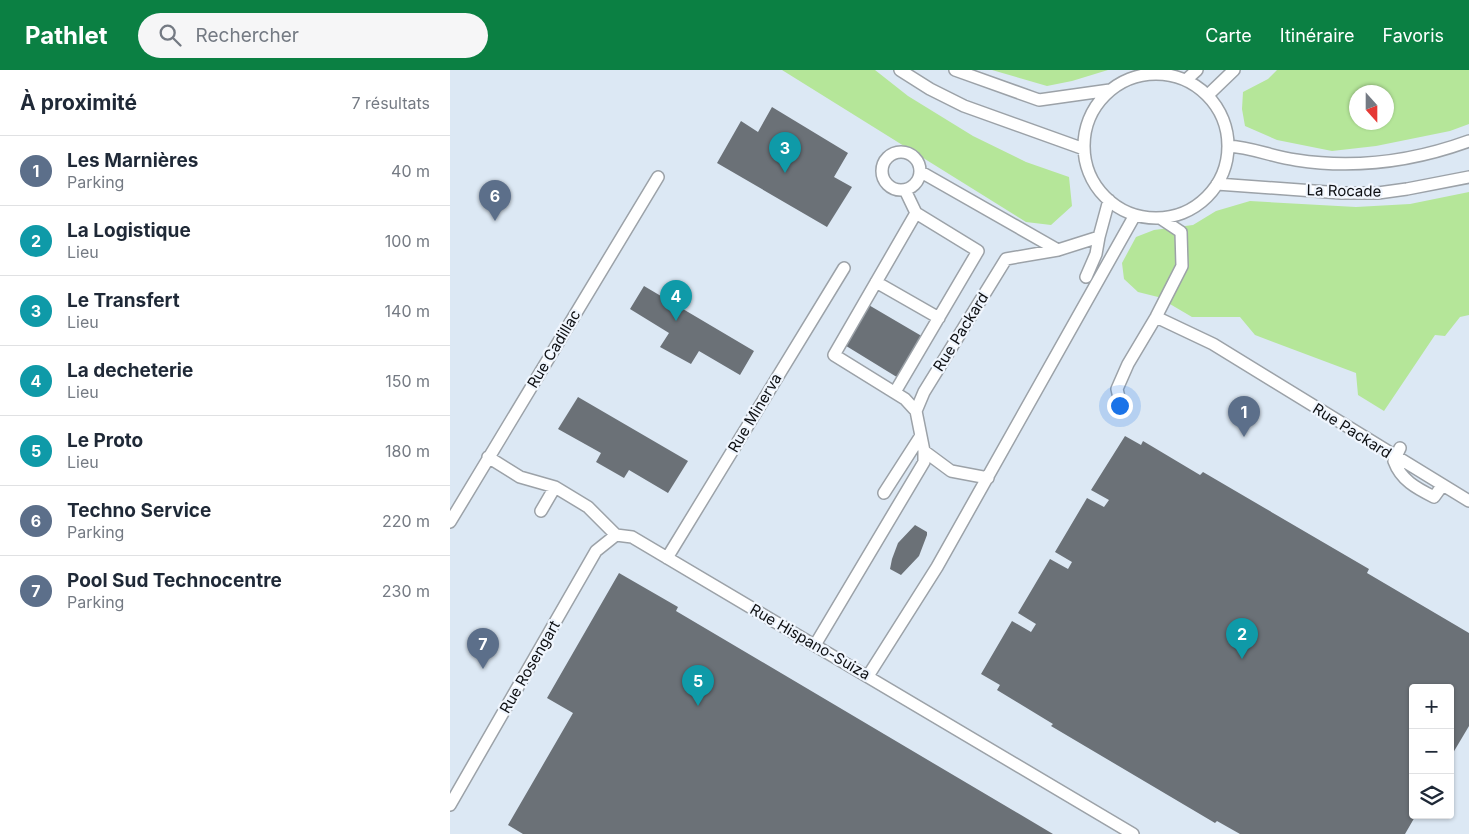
<!DOCTYPE html>
<html lang="fr">
<meta charset="utf-8">
<style>
body{margin:0;font-family:Inter,sans-serif;background:#f6f6f7;color:#1f2937}
.controls{position:absolute;right:15px;bottom:15px;display:grid;overflow:hidden;border-radius:5px;box-shadow:0 1px 4px #0004}
.controls button{width:45px;height:45px;display:grid;place-items:center;padding:0;border:0;border-bottom:1px solid #e0e1e3;background:#fff;color:#1f2937;font:25px sans-serif}
.compass{position:absolute;left:899px;top:15px;width:45px;height:45px;border-radius:50%;background:#fff;box-shadow:0 1px 4px #0004;rotate:159deg}
.you{position:absolute;left:669px;top:335px;width:18px;height:18px;margin:-12px;border:4px solid #fff;border-radius:50%;background:#1a73e8;box-shadow:0 0 0 8px #1a73e833}
.badge{display:grid;place-items:center;width:32px;height:32px;border-radius:50%;background:#0b8043;color:#fff;font-size:16px;font-weight:700}
.pin{position:absolute;translate:-50% -41px;filter:drop-shadow(0 1px 2px #0008)}
.pin::after{content:'';position:absolute;top:26px;width:18px;height:15px;background:inherit;clip-path:polygon(0 0,100% 0,50% 100%)}
.list{margin:0;padding:0;list-style:none}
h2{display:flex;justify-content:space-between;align-items:center;height:65px;margin:0;padding:0 20px;font-size:21px}
h2 small{font-size:16px;font-weight:400;color:#747a83}
.list li{display:grid;grid-template-columns:32px 1fr auto;gap:15px;align-items:center;box-sizing:border-box;height:70px;padding:0 20px;border-top:1px solid #e0e1e3}
.list b{display:block;font-size:19px;white-space:nowrap}
.list p{margin:0;font-size:16px;white-space:nowrap;color:#747a83}
.list em{font-size:16px;font-style:normal;color:#747a83}
.icon{flex:none;width:28px;height:28px;fill:none;stroke:currentColor;stroke-width:2;stroke-linecap:round;stroke-linejoin:round}
.map{position:relative;flex:none;width:1019px;height:764px;overflow:hidden}
header{display:flex;align-items:center;gap:30px;box-sizing:border-box;height:70px;padding:0 25px;background:#0b8043;color:#fff}
header strong{font-size:24px}
nav{display:flex;gap:28px;margin-inline-start:auto;font-size:18px}
.search{width:350px;height:45px;background:#f6f6f7;display:flex;align-items:center;gap:12px;box-sizing:border-box;padding:0 18px;border-radius:28px;color:#747a83;font-size:19px}
main{display:flex}
aside{flex:1;background:#fff}
.map>svg:first-child{display:block}
.built{fill:#dce8f4;fill-rule:evenodd}
.green{fill:#b5e699;fill-rule:evenodd}
.building{fill:#6b7177}
.lines{fill:none;stroke-linecap:round;stroke-linejoin:round}
.lane-casing{stroke:#9ca2a8;stroke-width:14}
.lane{stroke:#fff;stroke-width:11}
.labels{text-anchor:middle;stroke-width:4.5;stroke-linejoin:round;paint-order:stroke}
.street-label{font-size:15px;fill:#0d0f12;stroke:#f0f6fe}
</style>
<header>
<strong>Pathlet</strong>
<div class="search"><svg class="icon" aria-label="search" viewBox="0 0 24 24"><circle cx="10" cy="10" r="6"/><path d="M15 15l6 6"/></svg>Rechercher</div>
<nav><a>Carte</a><a>Itinéraire</a><a>Favoris</a></nav>
</header>
<main>
<aside>
<h2>À proximité<small>7 résultats</small></h2>
<ul class="list">
<li><span class="badge" style="background:#5c6f8a">1</span><div><b>Les Marnières</b><p>Parking</p></div><em>40 m</em></li>
<li><span class="badge" style="background:#0f9aa8">2</span><div><b>La Logistique</b><p>Lieu</p></div><em>100 m</em></li>
<li><span class="badge" style="background:#0f9aa8">3</span><div><b>Le Transfert</b><p>Lieu</p></div><em>140 m</em></li>
<li><span class="badge" style="background:#0f9aa8">4</span><div><b>La decheterie</b><p>Lieu</p></div><em>150 m</em></li>
<li><span class="badge" style="background:#0f9aa8">5</span><div><b>Le Proto</b><p>Lieu</p></div><em>180 m</em></li>
<li><span class="badge" style="background:#5c6f8a">6</span><div><b>Techno Service</b><p>Parking</p></div><em>220 m</em></li>
<li><span class="badge" style="background:#5c6f8a">7</span><div><b>Pool Sud Technocentre</b><p>Parking</p></div><em>230 m</em></li>
</ul>
</aside>
<div class="map">
<svg width="1019" height="764" viewBox="0 0 1019 764">
<rect width="100%" height="100%" fill="#f0f6fe"/>
<path class="built" d="M0,0H1019V764H0ZM906,22H936V52H906ZM963,618H1000V745H963Z"/>
<path class="green" d="M332,0H425L458,26L523,66L576,92L619,107L622,136L601,155L576,152Z
M542,0H658L622,11L597,16Z
M827,0H1019V54L1000,61L926,76L882,81L827,70L795,56L792,39L793,22L818,9ZM906,22H936V52H906Z
M1019,122V245L1010,247L995,266L985,265L934,341L908,325L906,303L805,265L790,247H742L708,227L688,222L674,209L672,193L686,167L704,160L743,155L766,141L800,131L906,137L960,134Z"/>
<path class="building" d="M322,37L398,83L384,107L402,117L377,157L267,93L291,51L308,62Z
M194,216L304,281L290,305L249,281L241,294L210,277L219,263L180,239Z
M417,234L475,268L450,309L393,274Z
M128,327L238,391L218,423L179,400L174,408L146,392L151,383L108,359Z
M675,366L691,375L693,371L750,405L753,402L919,499L917,503L1019,563V656L1000,688V618H963V745H966L955,764H790L767,751L765,753L601,656L603,654L547,620L550,615L531,604L562,551L581,562L586,554L568,543L600,489L618,499L622,492L605,482L637,428L654,437L659,430L641,420Z
M465,455L477,462V465L469,486L451,505L440,499L442,489L448,473Z
M169,503L228,537L226,541L603,764H73L58,755L123,643L97,628Z"/>
<g class="lines">
<g class="lane-casing">
<path id="lane" d="M450,0L480,19L514,36L634,79
M505,0L589,30L660,20
M634 76a72 72 0 1 1 144 0a72 72 0 1 1-144 0Z
M736,10L747,0
M758,25L784,0
M778,76C801,77 823,87 846,90C904,99 964,91 1019,71
M432 101a19 19 0 1 1 38 0a19 19 0 1 1-38 0Z
M471,102L608,180
M767,114L891,123H928L957,119L1019,107
M466,143L384,285L455,329L466,341
M636,207L646,184L649,167
M426,212L489,248
M706,247L763,274L1019,431
M445,322L528,181L466,143L455,120
M670,332L667,319L678,294L706,247L732,196L731,162L710,148
M950,378L944,391C951,410 966,418 984,427L992,416
M474,381L501,401L538,408
M38,387L70,407L105,417L138,437L166,465L182,467L683,764
M434,423L470,367
M91,441L105,417
M0,452L208,107
M217,488L394,198
M365,575L474,392V381L466,341L474,322L556,189L608,180L649,167L659,130
M418,606L487,497L685,145
M0,735L146,481L166,465"/>
</g>
<use href="#lane" class="lane"/>
</g>
<g class="labels">
<g class="street-label">
<text transform="translate(894 121) rotate(1)" y="5">La Rocade</text>
<text transform="translate(511 262) rotate(-58)" y="5">Rue Packard</text>
<text transform="translate(104 279) rotate(-59)" y="5">Rue Cadillac</text>
<text transform="translate(305 343) rotate(-59)" y="5">Rue Minerva</text>
<text transform="translate(902 361) rotate(32)" y="5">Rue Packard</text>
<text transform="translate(360 572) rotate(30)" y="5">Rue Hispano-Suiza</text>
<text transform="translate(80 597) rotate(-60)" y="5">Rue Rosengart</text>
</g>
</g>
</svg>
<div class="controls">
<button>+</button>
<button>−</button>
<button><svg class="icon" aria-label="layers" viewBox="0 0 24 24"><path d="M12 4l9 5-9 5-9-5zM3 14l9 5 9-5"/></svg></button>
</div>
<svg class="compass" viewBox="-18 -18 36 36"><path d="M0-13l5 13h-10z" fill="#e53935"/><path d="M0 13l5-13h-10z" fill="#747a83"/></svg>
<div class="you"></div>
<div class="pin badge" style="left:794px;top:367px;background:#5c6f8a">1</div>
<div class="pin badge" style="left:792px;top:589px;background:#0f9aa8">2</div>
<div class="pin badge" style="left:335px;top:103px;background:#0f9aa8">3</div>
<div class="pin badge" style="left:226px;top:251px;background:#0f9aa8">4</div>
<div class="pin badge" style="left:248px;top:636px;background:#0f9aa8">5</div>
<div class="pin badge" style="left:45px;top:151px;background:#5c6f8a">6</div>
<div class="pin badge" style="left:33px;top:599px;background:#5c6f8a">7</div>
</div>
</main>
